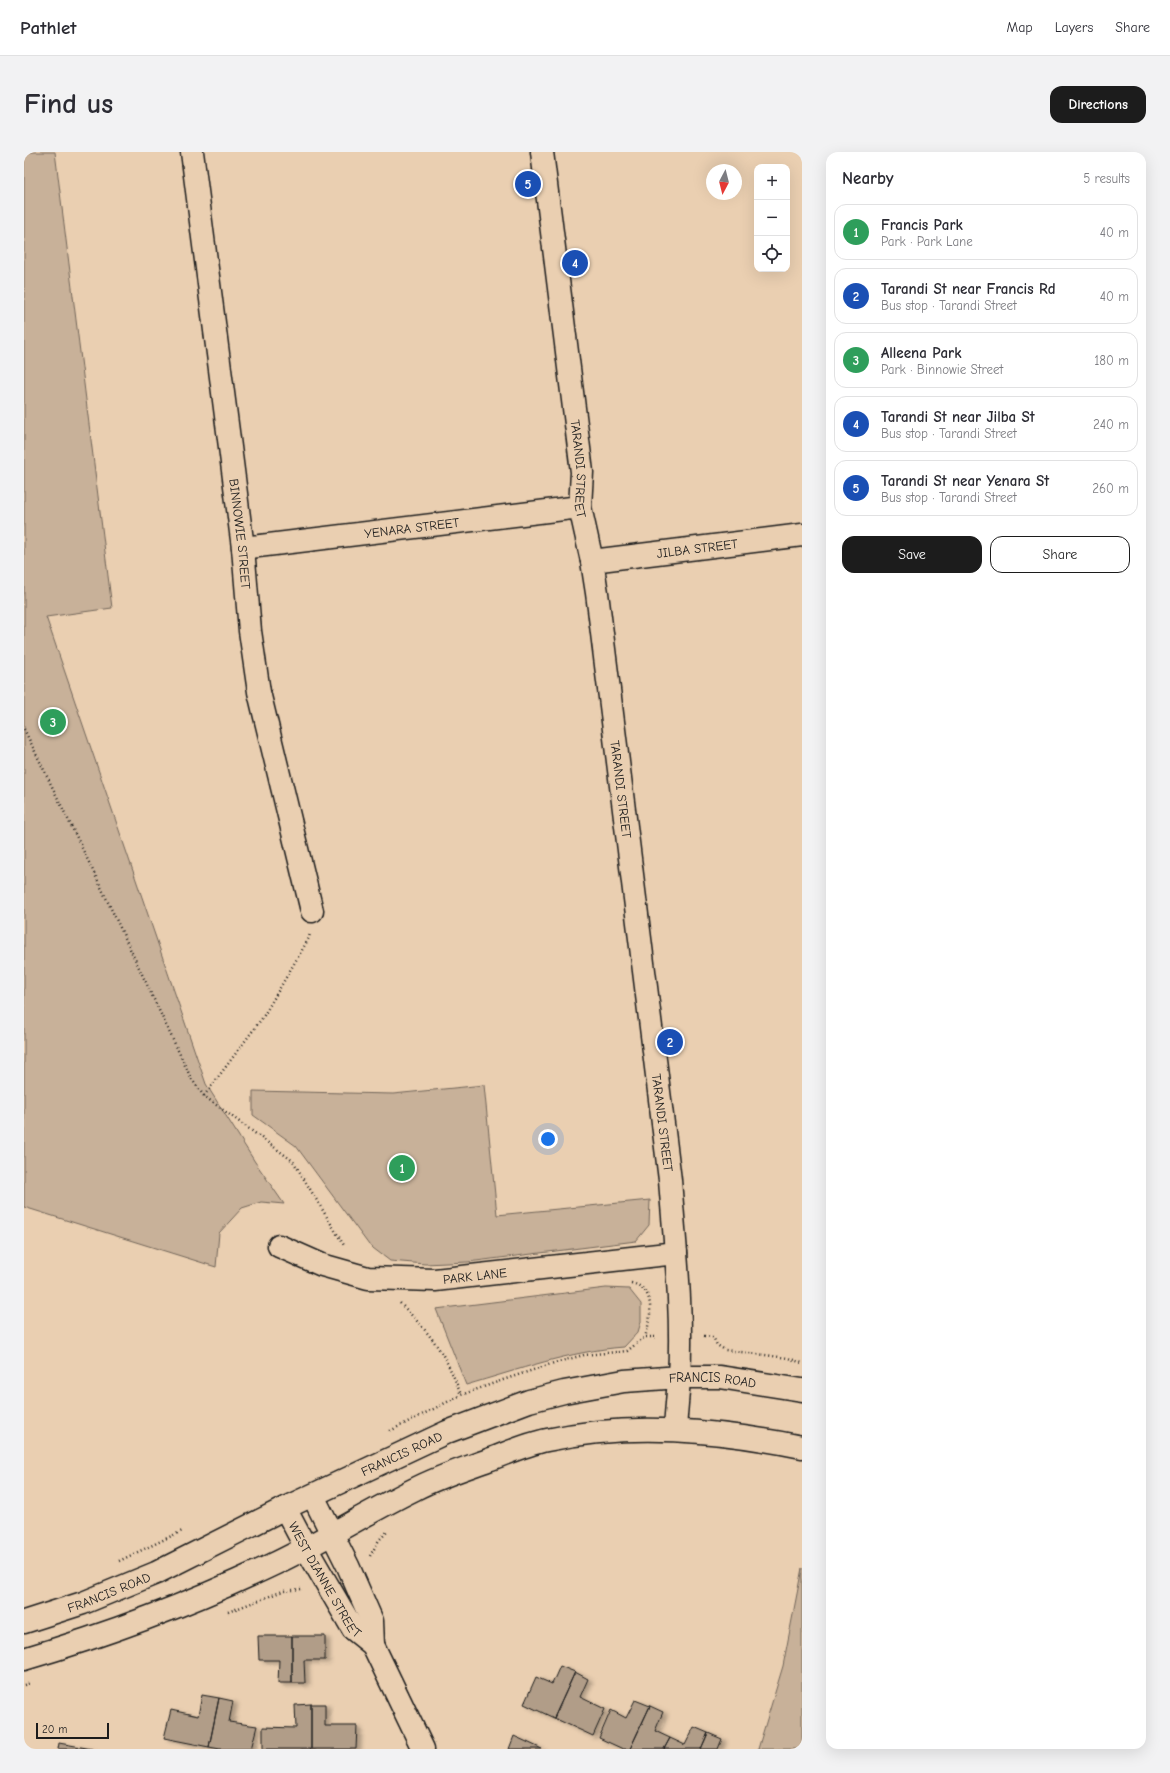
<!DOCTYPE html>
<meta charset="utf-8">
<style>
body{margin:0;font-family:"Comic Neue",sans-serif;background:#f2f2f3;color:#2b2b33}
.controls{position:absolute;right:12px;top:12px;display:grid;overflow:hidden;border-radius:8px;box-shadow:0 4px 16px #0002}
.controls button{width:36px;height:36px;display:grid;place-items:center;padding:0;border:0;border-bottom:1px solid #e1e1e2;background:#fff;color:#2b2b33;font:20px sans-serif}
.compass{position:absolute;left:682px;top:12px;width:36px;height:36px;border-radius:50%;background:#fff;box-shadow:0 4px 16px #0002;rotate:187deg}
.scale{position:absolute;left:12px;bottom:10px;width:73px;box-sizing:border-box;padding-left:4px;border:2px solid #1c1c1c;border-top:0;font-size:11px;line-height:14px;white-space:nowrap;color:#1c1c1c;-webkit-text-stroke:3px #eacfb1;paint-order:stroke}
.you{position:absolute;left:524px;top:987px;width:14px;height:14px;margin:-10px;border:3px solid #fff;border-radius:50%;background:#1a73e8;box-shadow:0 0 0 6px #1a73e833}
.badge{display:grid;place-items:center;width:26px;height:26px;border-radius:50%;background:#1c1c1c;color:#fff;font-size:13px;font-weight:700}
.pin{position:absolute;translate:-50% -50%;border:2px solid #fff;box-shadow:0 1px 4px #0006}
.list{margin:0;padding:0;list-style:none}
h2{display:flex;justify-content:space-between;align-items:center;height:52px;margin:0;padding:0 16px;font-size:17px}
h2 small{font-size:13px;font-weight:400;color:#7c7c81}
.list li{display:grid;grid-template-columns:26px 1fr auto;gap:12px;align-items:center;box-sizing:border-box;height:56px;margin:0 8px 8px;padding:0 8px;border:1px solid #e1e1e2;border-radius:12px}
.list b{display:block;font-size:15px;white-space:nowrap}
.list p{margin:0;font-size:13px;white-space:nowrap;color:#7c7c81}
.list em{font-size:13px;font-style:normal;color:#7c7c81}
.actions{display:flex;gap:8px;padding:12px 16px}
.actions a{flex:1;padding:9px 0;border:1px solid #1c1c1c;border-radius:12px;text-align:center;font-size:14px;color:#1c1c1c}
.actions .main{background:#1c1c1c;color:#fff}
.icon{flex:none;width:22px;height:22px;fill:none;stroke:currentColor;stroke-width:2;stroke-linecap:round;stroke-linejoin:round}
.map{position:relative;flex:none;width:778px;height:1597px;overflow:hidden;border-radius:12px}
header{display:flex;align-items:center;gap:24px;box-sizing:border-box;height:56px;padding:0 20px;background:#fff;border-bottom:1px solid #e1e1e2}
header strong{font-size:19px}
nav{display:flex;gap:22px;margin-inline-start:auto;font-size:14px}
.intro{display:flex;align-items:center;justify-content:space-between;box-sizing:border-box;height:96px;padding:0 24px}
h1{margin:0;font-size:28px}
.button{padding:10px 18px;border-radius:12px;background:#1c1c1c;color:#fff;font-size:14px;font-weight:700}
main{display:flex;gap:24px;padding:0 24px}
aside{flex:1;background:#fff;border-radius:12px;box-shadow:0 4px 16px #0002}
.map>svg:first-child{display:block}
.green{fill:#c8b199;stroke:#72665a}
.building{fill:#b19d88;stroke:#1c1c1c;filter:url(#shadow)}
.lines{fill:none;stroke-linecap:round;stroke-linejoin:round}
.street-casing{stroke:#1c1c1c;stroke-width:25}
.secondary-casing{stroke:#1c1c1c;stroke-width:25}
.path{stroke:#1c1c1c;stroke-width:2.5;stroke-dasharray:1 3;stroke-linecap:butt}
.street{stroke:#eacfb1;stroke-width:22}
.secondary{stroke:#eacfb1;stroke-width:22}
.labels{text-anchor:middle;stroke-width:3;stroke-linejoin:round;paint-order:stroke}
.street-label{font-size:13px;fill:#1c1c1c;stroke:#eacfb1}
</style>
<header>
<strong>Pathlet</strong>
<nav><a>Map</a><a>Layers</a><a>Share</a></nav>
</header>
<div class="intro"><h1>Find us</h1><a class="button">Directions</a></div>
<main>
<div class="map">
<svg width="778" height="1597" viewBox="0 0 778 1597">
<defs>
<filter id="shadow"><feDropShadow dx="4.5" dy="2.5" stdDeviation="2" flood-color="#0004"/></filter>
</defs>
<rect width="100%" height="100%" fill="#eacfb1"/>
<filter id="ink" filterUnits="userSpaceOnUse"><feTurbulence type="fractalNoise" baseFrequency=".025" numOctaves="2"/><feDisplacementMap in="SourceGraphic" scale="8" xChannelSelector="R" yChannelSelector="G"/><feConvolveMatrix kernelMatrix="1 2 1 2 8 2 1 2 1" color-interpolation-filters="sRGB"/></filter>
<g filter="url(#ink)">
<path class="green" d="M0,0H31L88,456L22,465L182,932L231,1010L260,1052L237,1050L218,1056L195,1081L192,1115L0,1055Z
M460,933L473,1063L626,1048L625,1073L612,1089L444,1110L401,1112L366,1109L345,1093L272,994L229,963V939L369,942Z
M582,1136L605,1137L617,1152V1170L614,1180L600,1195C546,1199 494,1218 442,1233L412,1157Z
M778,1416V1597H734L759,1514Z"/>
<path class="building" d="M234,1484H268V1531H254L255,1508H235Z
M268,1484H301V1508H280L281,1531H268Z
M536,1514L551,1520L530,1566L500,1552L512,1525L528,1532Z
M551,1520L564,1527L556,1545L581,1557L569,1584L530,1566Z
M178,1543L195,1546L185,1595L140,1586L147,1558L174,1564Z
M195,1546L209,1549L205,1570L233,1574L227,1597H196L185,1595Z
M611,1548L626,1554L606,1597H599L575,1586L587,1558L602,1566Z
M287,1552H301V1574H333L332,1597H287Z
M287,1552V1597H239V1575L272,1576L271,1553Z
M626,1554L639,1560L631,1579L646,1586L640,1597H606Z
M670,1575L684,1581L677,1597H640L646,1586L661,1593Z
M684,1581L698,1587L694,1597H677Z
M490,1584L518,1597H485Z
M35,1591L68,1597H34Z"/>
<g class="lines">
<g class="street-casing">
<g id="street">
<path id="s1" d="M168,0L219,396L226,479L235,540L288,759"/>
<path id="s2" d="M518,0L558,320L556,355L568,409L573,441L646,1028C651,1093 659,1160 655,1225C654,1243 652,1260 651,1277"/>
<path id="s3" d="M219,396L556,355"/>
<path id="s4" d="M568,409L778,383"/>
<path id="s5" d="M255,1094L298,1113L344,1126L411,1128L652,1101"/>
<path d="M289,1344L324,1414L348,1469L349,1493"/>
<path id="s6" d="M261,1356L282,1396L329,1477L349,1493L399,1597"/>
</g>
</g>
<g class="secondary-casing">
<g id="secondary">
<path id="s7" d="M0,1470L59,1451L132,1421L261,1356L423,1280L505,1249L540,1240L600,1229L656,1225H696L778,1238"/>
<path d="M0,1507C85,1482 168,1451 248,1413C297,1390 342,1361 391,1337C414,1325 439,1317 464,1308C483,1301 503,1292 523,1288C607,1270 694,1278 778,1295"/>
</g>
</g>
<path class="path" d="M0,577L75,731L167,926L180,944L269,1009L321,1095
M180,944L239,865L285,786L286,781
M607,1131C633,1136 627,1167 621,1185
M376,1151C408,1184 421,1200 437,1243
M680,1184L689,1185L693,1193L701,1198L764,1206L778,1211
M366,1279L437,1243L479,1228L530,1211L560,1203L603,1199L621,1185H633
M346,1404L355,1388L364,1379
M95,1409L158,1379
M204,1460L259,1439L278,1437
M0,1533L7,1531"/>
<use href="#street" class="street"/>
<use href="#secondary" class="secondary"/>
</g>
</g>
<g class="labels">
<g class="street-label">
<text dy="5" stroke="none"><textPath href="#s2" startOffset="319">TARANDI STREET</textPath></text>
<text dy="5" stroke="none"><textPath href="#s3" startOffset="170">YENARA STREET</textPath></text>
<text dy="5" stroke="none"><textPath href="#s1" startOffset="385">BINNOWIE STREET</textPath></text>
<text dy="5" stroke="none"><textPath href="#s4" startOffset="106">JILBA STREET</textPath></text>
<text dy="5" stroke="none"><textPath href="#s2" startOffset="643">TARANDI STREET</textPath></text>
<text dy="5" stroke="none"><textPath href="#s2" startOffset="979">TARANDI STREET</textPath></text>
<text dy="5" stroke="none"><textPath href="#s5" startOffset="202">PARK LANE</textPath></text>
<text dy="5" stroke="none"><textPath href="#s7" startOffset="738">FRANCIS ROAD</textPath></text>
<text dy="5" stroke="none"><textPath href="#s7" startOffset="414">FRANCIS ROAD</textPath></text>
<text dy="5" stroke="none"><textPath href="#s6" startOffset="82">WEST DIANNE STREET</textPath></text>
<text dy="5" stroke="none"><textPath href="#s7" startOffset="90">FRANCIS ROAD</textPath></text>
</g>
</g>
</svg>
<div class="controls">
<button>+</button>
<button>−</button>
<button><svg class="icon" aria-label="locate" viewBox="0 0 24 24"><circle cx="12" cy="12" r="6"/><path d="M12 2v4M12 18v4M2 12h4M18 12h4"/></svg></button>
</div>
<svg class="compass" viewBox="-18 -18 36 36"><path d="M0-13l5 13h-10z" fill="#e53935"/><path d="M0 13l5-13h-10z" fill="#7c7c81"/></svg>
<div class="scale">20 m</div>
<div class="you"></div>
<div class="pin badge" style="left:378px;top:1016px;background:#2e9e5b">1</div>
<div class="pin badge" style="left:646px;top:890px;background:#1a4fb4">2</div>
<div class="pin badge" style="left:29px;top:570px;background:#2e9e5b">3</div>
<div class="pin badge" style="left:551px;top:111px;background:#1a4fb4">4</div>
<div class="pin badge" style="left:504px;top:32px;background:#1a4fb4">5</div>
</div>
<aside>
<h2>Nearby<small>5 results</small></h2>
<ul class="list">
<li><span class="badge" style="background:#2e9e5b">1</span><div><b>Francis Park</b><p>Park · Park Lane</p></div><em>40 m</em></li>
<li><span class="badge" style="background:#1a4fb4">2</span><div><b>Tarandi St near Francis Rd</b><p>Bus stop · Tarandi Street</p></div><em>40 m</em></li>
<li><span class="badge" style="background:#2e9e5b">3</span><div><b>Alleena Park</b><p>Park · Binnowie Street</p></div><em>180 m</em></li>
<li><span class="badge" style="background:#1a4fb4">4</span><div><b>Tarandi St near Jilba St</b><p>Bus stop · Tarandi Street</p></div><em>240 m</em></li>
<li><span class="badge" style="background:#1a4fb4">5</span><div><b>Tarandi St near Yenara St</b><p>Bus stop · Tarandi Street</p></div><em>260 m</em></li>
</ul>
<div class="actions"><a class="main">Save</a><a>Share</a></div>
</aside>
</main>
